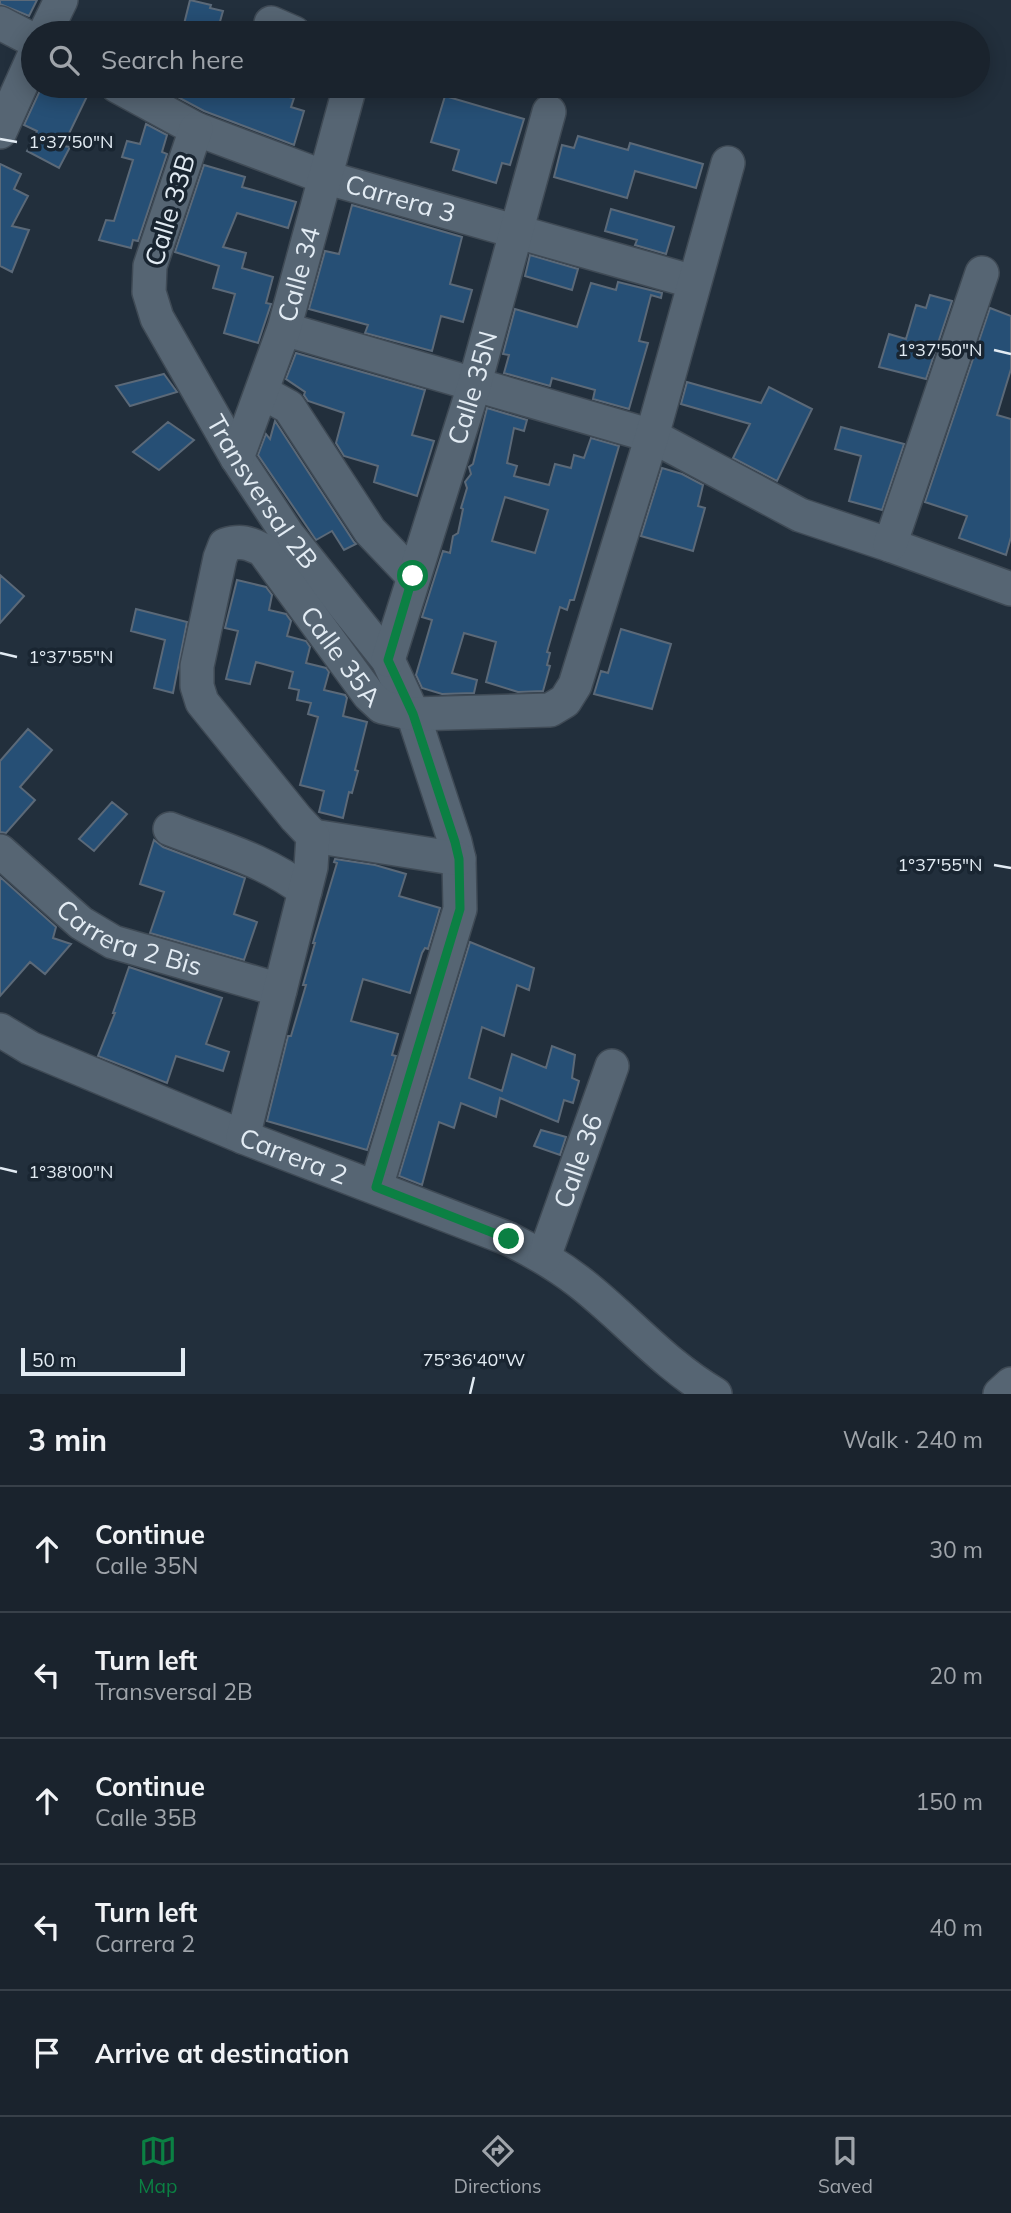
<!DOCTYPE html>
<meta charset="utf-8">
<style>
body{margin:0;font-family:Mulish,sans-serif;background:#232b35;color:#f1f3f6}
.scale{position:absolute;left:21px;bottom:18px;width:164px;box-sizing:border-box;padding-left:7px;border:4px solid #e2ebf3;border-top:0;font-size:19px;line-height:24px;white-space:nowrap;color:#e2ebf3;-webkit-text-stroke:5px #192531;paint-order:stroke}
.stop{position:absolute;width:21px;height:21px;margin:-16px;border:5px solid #0b8043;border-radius:50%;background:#fff}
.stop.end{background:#0b8043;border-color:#fff;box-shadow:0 2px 7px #0008}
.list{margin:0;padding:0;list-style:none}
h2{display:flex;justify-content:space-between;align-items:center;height:91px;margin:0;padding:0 28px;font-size:30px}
h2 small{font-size:23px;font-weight:400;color:#9fa4aa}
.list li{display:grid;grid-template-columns:46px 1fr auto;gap:21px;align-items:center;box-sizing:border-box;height:126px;padding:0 28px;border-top:2px solid #384049}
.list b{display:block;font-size:26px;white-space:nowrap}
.list p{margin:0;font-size:23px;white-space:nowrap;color:#9fa4aa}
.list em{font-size:23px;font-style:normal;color:#9fa4aa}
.icon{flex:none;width:38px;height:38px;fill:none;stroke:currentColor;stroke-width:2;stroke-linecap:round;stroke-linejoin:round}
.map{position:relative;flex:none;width:1011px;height:1394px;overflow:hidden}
.search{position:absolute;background:#1a232d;box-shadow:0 4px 18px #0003;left:21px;right:21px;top:21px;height:77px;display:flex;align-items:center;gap:18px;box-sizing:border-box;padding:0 24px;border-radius:38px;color:#9fa4aa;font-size:26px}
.sheet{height:721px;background:#1a232d}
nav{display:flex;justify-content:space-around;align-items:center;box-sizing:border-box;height:98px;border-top:2px solid #384049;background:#1a232d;font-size:19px;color:#9fa4aa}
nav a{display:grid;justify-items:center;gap:4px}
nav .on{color:#0b8043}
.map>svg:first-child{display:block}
.building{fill:#264f75;stroke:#5b6978;stroke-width:2;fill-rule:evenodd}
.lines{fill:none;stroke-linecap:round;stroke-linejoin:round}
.minor-casing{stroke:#3f4a55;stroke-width:36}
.minor{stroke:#566573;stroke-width:33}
.route{stroke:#0b8043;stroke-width:9}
.ticks{fill:none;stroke:#e2ebf3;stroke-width:2.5}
.labels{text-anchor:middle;stroke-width:7;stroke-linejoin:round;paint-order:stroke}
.street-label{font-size:26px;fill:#e2ebf3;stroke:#192531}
.ticks-label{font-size:18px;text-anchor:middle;fill:#e2ebf3;stroke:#192531;stroke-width:7;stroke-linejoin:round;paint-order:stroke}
</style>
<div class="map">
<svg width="1011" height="1394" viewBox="0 0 1011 1394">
<rect width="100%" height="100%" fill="#222f3c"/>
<path class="building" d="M0,0H37L29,16L0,4Z
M190,0L211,5L210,8L223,11L217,32L184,24Z
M42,86H92L63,146L70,147L59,168L27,151L37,131L24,125Z
M157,86H281L279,91L285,92L284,96L294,98L291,107L304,111L294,145L204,111Z
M445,96L524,119L510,165L502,163L496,183L453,170L459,150L431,142Z
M146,124L167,135L162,152L167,154L138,241L133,240L131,248L99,240L106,220L114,221L133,160L122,157L127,141L140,144Z
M578,136L628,150L630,143L703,164L696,188L635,171L627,198L554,177L562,145L574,148Z
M0,164L21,174L14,189L28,196L12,226L29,230L12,272L0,266Z
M204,165L245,177L242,187L296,202L288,228L237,213L223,247L246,253L242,268L273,277L266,303L271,304L258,343L224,333L235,294L213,288L219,266L175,252Z
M352,205L462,237L450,284L472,290L463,322L441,316L432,351L365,333L368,325L309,309L325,251L339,254Z
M611,209L674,227L666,254L635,245L637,240L605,231Z
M530,255L578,269L572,290L525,276Z
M618,282L662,293L661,298L651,295L639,341L648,343L629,409L593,399L595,390L552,378L550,386L504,373L509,355L503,354L515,309L577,327L591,283L616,290Z
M930,295L952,301L926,379L879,367L889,334L906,339L916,305L926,308Z
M990,308L1011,316V369L997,415L1011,419V537L1006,555L959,538L967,516L925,502Z
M296,353L425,390L412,435L434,441L417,496L374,482L378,466L344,456L336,443L344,413L308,401L304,395L305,392L286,379Z
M164,374L177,392L130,406L116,386Z
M687,382L761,403L769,387L812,409L777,481L733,458L750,424L681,404Z
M487,408L527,420L524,431L514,428L507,463L517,466L514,476L549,485L555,464L571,468L574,455L584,458L591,438L619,446L574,600H570L567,610L560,607L547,652L550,653L547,665L550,666L543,691L518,692L486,682L496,642L464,633L452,673L477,680L474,693L442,694L422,688L416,675L432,620L422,617L443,551L450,553L453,536L458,533L463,509L461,508L467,488L465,482L471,474L469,467L473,464ZM505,497L548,510L535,553L492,541Z
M275,421L354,542L356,544L344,550L332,531L316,540L258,455L266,434L270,439Z
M168,422L194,440L159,470L133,452Z
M841,427L904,444L882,510L849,501L861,456L835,449Z
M662,468L682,474L703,485L698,506L705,508L693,551L641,536Z
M0,575L24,596L0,623Z
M237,580L266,587L272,595L269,610L286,614L291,621L287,636L306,641L310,647L306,663L326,668L329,672L324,690L345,695L347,698L343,716L367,722L355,770L358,771L352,793L349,792L343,818L319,812L324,791L300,785L318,717L308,714L311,703L297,700L299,690L289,688L293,672L256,662L250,684L226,679L238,631L225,628Z
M136,609L187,622L173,693L154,688L165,640L131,631Z
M621,629L671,644L652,709L594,694L601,671L608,673Z
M28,729L52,750L20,787L35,800L6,833L0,832V761Z
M112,802L127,814L94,851L79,839Z
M154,840L163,847L245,878L234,914L257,922L244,960L150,933L164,892L140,884Z
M335,859L375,865L406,874L399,896L440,908L428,949L425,948L422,953L410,993L363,979L351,1021L398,1034L392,1055L396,1056L367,1150L267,1121L288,1036H291L306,985H303L315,943H313L337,863L334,862Z
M0,877L56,927L53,938L71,944L45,974L30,962L0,996Z
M470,942L534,968L529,990L517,985L504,1036L482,1027L469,1078L502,1091L512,1054L546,1068L552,1046L575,1055L572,1078L579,1081L573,1103L564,1100L558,1122L500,1098L496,1117L461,1103L454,1128L439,1122L422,1185L399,1176Z
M129,967L222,998L206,1044L229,1052L223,1071L176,1056L167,1083L98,1056L115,1013H113Z
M541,1130L566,1137L560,1155L534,1146Z"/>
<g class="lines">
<g class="minor-casing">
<g id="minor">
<path d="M0,23L33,40"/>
<path d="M271,23L294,33"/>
<path d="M45,33L61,0"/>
<path id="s1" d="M117,86L196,129L324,177L694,282"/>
<path id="s2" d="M196,129L150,266L149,292L157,318L237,458L288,535L388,660L413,714L455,842L459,859L460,909L376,1187"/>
<path d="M0,132L33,58"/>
<path d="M284,329L652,436L800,515L890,545L1011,589"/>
<path d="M262,392L289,407L370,531L413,576"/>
<path id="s3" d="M237,458L284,329L350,86"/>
<path d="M890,545L982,273"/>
<path id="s4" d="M388,660L474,386L549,112"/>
<path d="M170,829C216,847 266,860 305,891"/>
<path d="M313,836L459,859"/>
<path id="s5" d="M0,851L81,923L113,942L280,990"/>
<path id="s6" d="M0,1030L30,1048L243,1137L509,1239C533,1251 556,1264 578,1281C625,1317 663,1364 715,1394"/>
<path id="s7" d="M243,1137L311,867L313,836L296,818L202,702L197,686V666L220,558L225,545C241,540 249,543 263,550L369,695L382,707L413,714L550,710L565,701L575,685L652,436L728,163"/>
<path id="s8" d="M544,1257L612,1066"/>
<path d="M1000,1394L1011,1384"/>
</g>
</g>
<use href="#minor" class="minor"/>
</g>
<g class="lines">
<path class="route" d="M413,576L388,660L413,714L455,842L459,859L460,909L376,1187L509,1239"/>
</g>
<path class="ticks" d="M0,139L17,142M994,350L1011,354M0,653L17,657M994,865L1011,868M0,1168L17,1172M470,1394L474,1377"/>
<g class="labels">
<g class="street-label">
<text dy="9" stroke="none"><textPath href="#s1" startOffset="306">Carrera 3</textPath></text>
<text transform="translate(170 210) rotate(-73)" y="9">Calle 33B</text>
<text dy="9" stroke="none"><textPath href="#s3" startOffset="194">Calle 34</textPath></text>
<text dy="9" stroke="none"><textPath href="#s4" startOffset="285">Calle 35N</textPath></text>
<text dy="9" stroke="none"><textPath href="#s2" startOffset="401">Transversal 2B</textPath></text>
<text dy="9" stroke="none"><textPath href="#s7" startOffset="816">Calle 35A</textPath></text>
<text dy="9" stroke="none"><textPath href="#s5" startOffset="159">Carrera 2 Bis</textPath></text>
<text dy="9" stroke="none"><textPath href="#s6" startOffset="320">Carrera 2</textPath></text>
<text dy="9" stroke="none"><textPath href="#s8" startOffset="102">Calle 36</textPath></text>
</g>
</g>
<g class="ticks-label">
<text x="71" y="148">1°37'50"N</text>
<text x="940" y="356">1°37'50"N</text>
<text x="71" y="663">1°37'55"N</text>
<text x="940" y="871">1°37'55"N</text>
<text x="71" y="1178">1°38'00"N</text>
<text x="474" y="1366">75°36'40"W</text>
</g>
</svg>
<div class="scale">50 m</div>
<div class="stop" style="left:413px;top:576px"></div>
<div class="stop end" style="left:509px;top:1239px"></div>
<div class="search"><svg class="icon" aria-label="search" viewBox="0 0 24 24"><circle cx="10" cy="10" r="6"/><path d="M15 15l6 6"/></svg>Search here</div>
</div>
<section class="sheet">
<h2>3 min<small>Walk · 240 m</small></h2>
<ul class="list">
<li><svg class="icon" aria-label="ahead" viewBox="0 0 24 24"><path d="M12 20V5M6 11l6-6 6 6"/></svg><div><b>Continue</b><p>Calle 35N</p></div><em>30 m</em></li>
<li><svg class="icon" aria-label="left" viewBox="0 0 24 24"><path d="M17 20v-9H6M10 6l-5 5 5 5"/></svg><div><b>Turn left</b><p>Transversal 2B</p></div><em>20 m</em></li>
<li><svg class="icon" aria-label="ahead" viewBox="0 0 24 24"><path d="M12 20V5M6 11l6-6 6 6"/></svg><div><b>Continue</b><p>Calle 35B</p></div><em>150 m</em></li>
<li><svg class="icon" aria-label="left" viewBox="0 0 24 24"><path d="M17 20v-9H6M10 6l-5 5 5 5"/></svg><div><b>Turn left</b><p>Carrera 2</p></div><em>40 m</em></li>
<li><svg class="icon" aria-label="arrive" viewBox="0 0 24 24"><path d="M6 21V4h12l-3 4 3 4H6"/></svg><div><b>Arrive at destination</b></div></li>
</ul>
</section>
<nav>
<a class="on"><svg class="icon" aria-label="map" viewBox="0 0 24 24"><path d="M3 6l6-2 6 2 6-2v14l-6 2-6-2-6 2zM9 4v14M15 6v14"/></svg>Map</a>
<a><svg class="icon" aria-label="directions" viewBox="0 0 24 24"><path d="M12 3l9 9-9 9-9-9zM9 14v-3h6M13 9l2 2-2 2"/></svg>Directions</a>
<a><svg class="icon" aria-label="saved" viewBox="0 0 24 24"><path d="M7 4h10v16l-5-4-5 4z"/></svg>Saved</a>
</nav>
